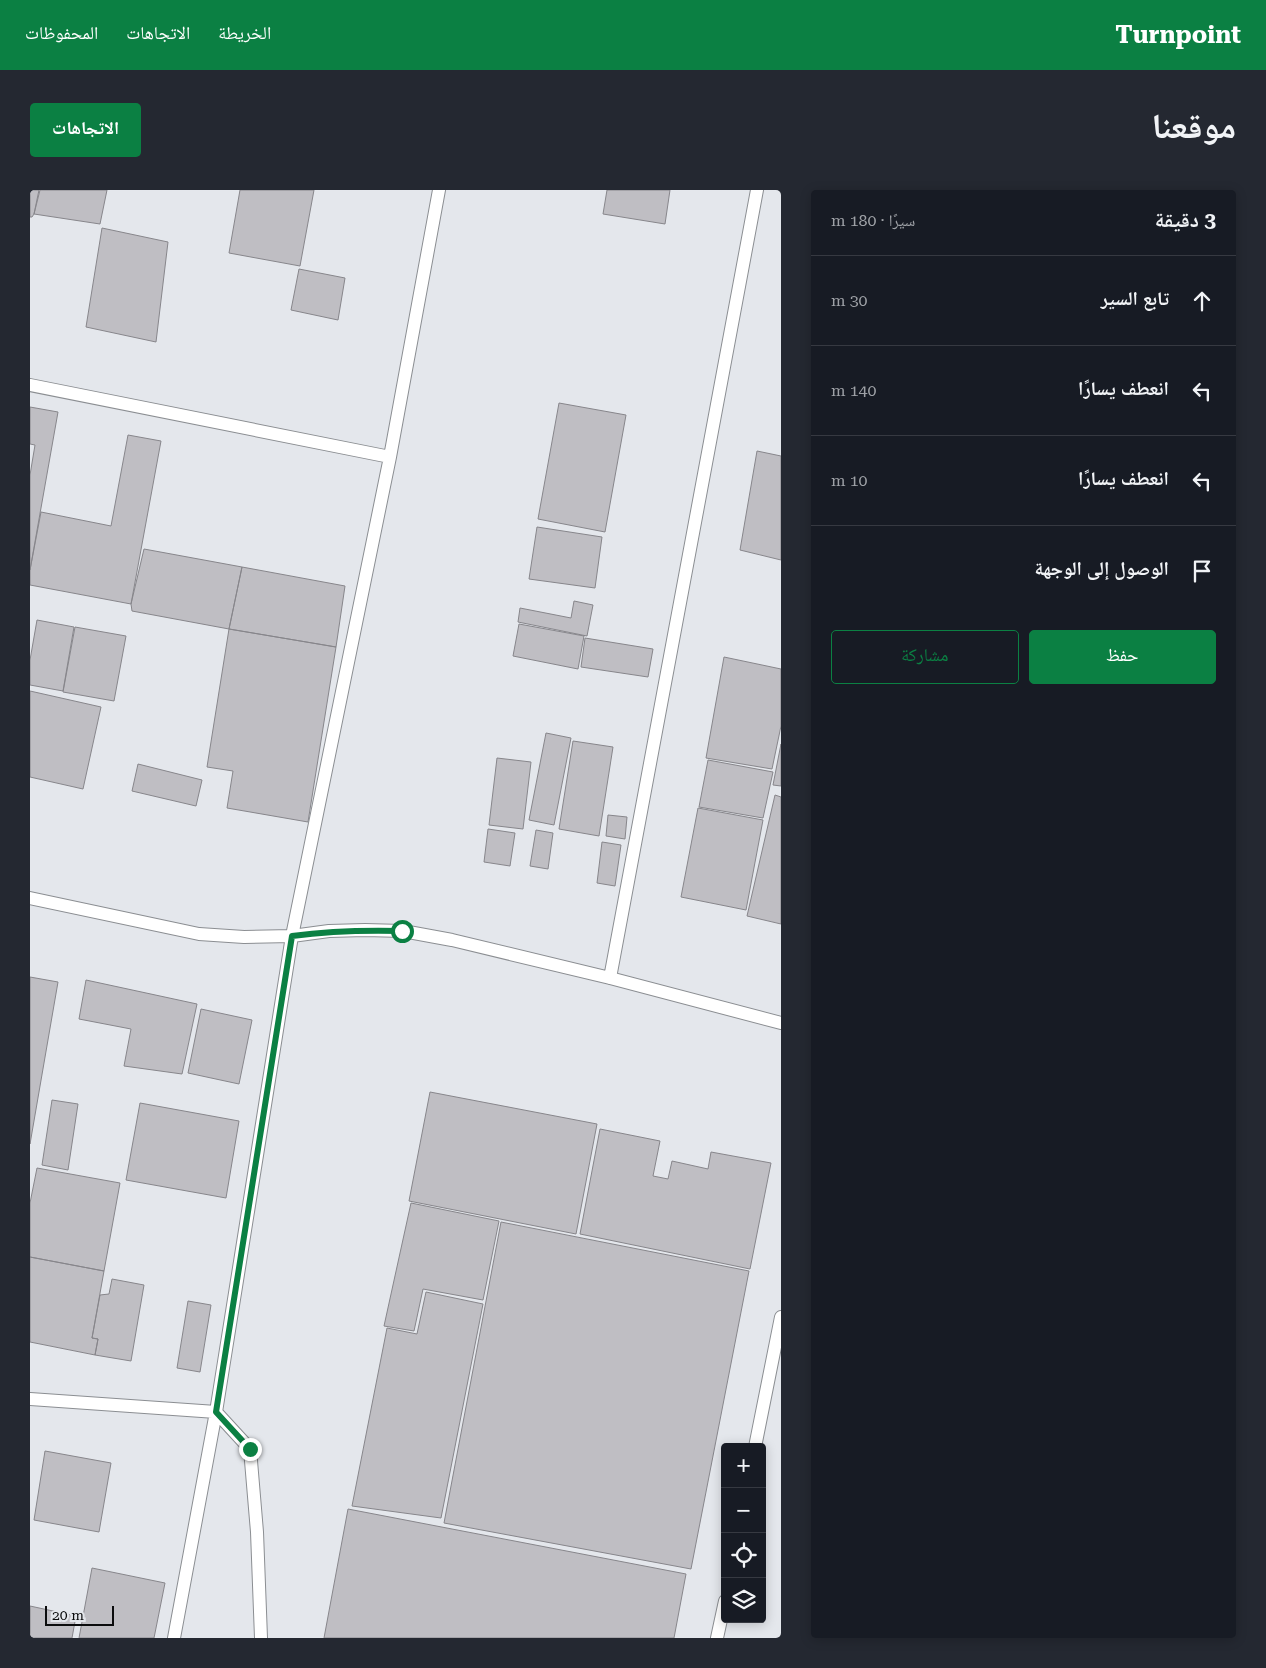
<!DOCTYPE html>
<html lang="ar">
<meta charset="utf-8">
<style>
body{margin:0;font-family:"Roboto Serif","Noto Naskh Arabic",serif;background:#242831;color:#f1f3f6;direction:rtl}
.controls{position:absolute;right:15px;bottom:15px;display:grid;overflow:hidden;border-radius:5px;box-shadow:0 2px 12px #0003}
.controls button{width:45px;height:45px;display:grid;place-items:center;padding:0;border:0;border-bottom:1px solid #363941;background:#171b24;color:#f1f3f6;font:25px sans-serif}
.scale{position:absolute;left:15px;bottom:12px;width:69px;box-sizing:border-box;padding-left:5px;border:2px solid #0b0c0d;border-top:0;font-size:14px;line-height:18px;white-space:nowrap;color:#0b0c0d;-webkit-text-stroke:4px #e4e7ec;paint-order:stroke}
.stop{position:absolute;width:15px;height:15px;margin:-11px;border:4px solid #0b8043;border-radius:50%;background:#fff}
.stop.end{background:#0b8043;border-color:#fff;box-shadow:0 1px 5px #0008}
.list{margin:0;padding:0;list-style:none}
h2{display:flex;justify-content:space-between;align-items:center;height:65px;margin:0;padding:0 20px;font-size:21px}
h2 small{font-size:16px;font-weight:400;color:#9ea1a6}
.list li{display:grid;grid-template-columns:32px 1fr auto;gap:15px;align-items:center;box-sizing:border-box;height:90px;padding:0 20px;border-top:1px solid #363941}
.list b{display:block;font-size:19px;white-space:nowrap}
.list em{font-size:16px;font-style:normal;color:#9ea1a6}
.actions{display:flex;gap:10px;padding:15px 20px}
.actions a{flex:1;padding:11px 0;border:1px solid #0b8043;border-radius:5px;text-align:center;font-size:18px;color:#0b8043}
.actions .main{background:#0b8043;color:#fff}
.icon{flex:none;width:28px;height:28px;fill:none;stroke:currentColor;stroke-width:2;stroke-linecap:round;stroke-linejoin:round}
.map{position:relative;flex:none;width:751px;height:1448px;overflow:hidden;direction:ltr;border-radius:5px}
header{display:flex;align-items:center;gap:30px;box-sizing:border-box;height:70px;padding:0 25px;background:#0b8043;color:#fff}
header strong{font-size:24px}
nav{display:flex;gap:28px;margin-inline-start:auto;font-size:18px}
.intro{display:flex;align-items:center;justify-content:space-between;box-sizing:border-box;height:120px;padding:0 30px}
h1{margin:0;font-size:35px}
.button{padding:12px 22px;border-radius:5px;background:#0b8043;color:#fff;font-size:18px;font-weight:700}
main{display:flex;gap:30px;padding:0 30px}
aside{flex:1;background:#171b24;border-radius:5px;box-shadow:0 2px 12px #0003}
.map>svg:first-child{display:block}
.building{fill:#bfbec3;stroke:#87868b}
.lines{fill:none;stroke-linecap:round;stroke-linejoin:round}
.lane-casing{stroke:#8b8e92;stroke-width:14}
.lane{stroke:#fff;stroke-width:12}
.route{stroke:#0b8043;stroke-width:6}
</style>
<header>
<strong>Turnpoint</strong>
<nav><a>الخريطة</a><a>الاتجاهات</a><a>المحفوظات</a></nav>
</header>
<div class="intro"><h1>موقعنا</h1><a class="button">الاتجاهات</a></div>
<main>
<aside>
<h2>3 دقيقة<small>سيرًا · 180 m</small></h2>
<ul class="list">
<li><svg class="icon" aria-label="ahead" viewBox="0 0 24 24"><path d="M12 20V5M6 11l6-6 6 6"/></svg><div><b>تابع السير</b></div><em>30 m</em></li>
<li><svg class="icon" aria-label="left" viewBox="0 0 24 24"><path d="M17 20v-9H6M10 6l-5 5 5 5"/></svg><div><b>انعطف يسارًا</b></div><em>140 m</em></li>
<li><svg class="icon" aria-label="left" viewBox="0 0 24 24"><path d="M17 20v-9H6M10 6l-5 5 5 5"/></svg><div><b>انعطف يسارًا</b></div><em>10 m</em></li>
<li><svg class="icon" aria-label="arrive" viewBox="0 0 24 24"><path d="M6 21V4h12l-3 4 3 4H6"/></svg><div><b>الوصول إلى الوجهة</b></div></li>
</ul>
<div class="actions"><a class="main">حفظ</a><a>مشاركة</a></div>
</aside>
<div class="map">
<svg width="751" height="1448" viewBox="0 0 751 1448">
<rect width="100%" height="100%" fill="#e4e7ec"/>
<path class="building" d="M0,0H9L4,24L2,27H0Z
M10,0H77L70,34L4,24Z
M210,0H284L270,76L199,63Z
M577,0H640L635,34L573,24Z
M72,38L138,52L126,152L56,137Z
M269,79L315,88L308,130L261,120Z
M529,213L596,225L575,342L508,329Z
M0,217L28,222L0,380V285L5,255L0,254Z
M98,245L131,251L101,414L0,395V380L11,322L81,336Z
M727,261L751,266V370L710,360Z
M507,337L572,347L565,398L499,389Z
M114,359L212,377L199,439L102,421L101,414Z
M212,377L315,396L306,457L199,439Z
M544,411L563,415L557,446L488,432L490,418L541,428Z
M7,430L44,437L33,501L0,495V470Z
M489,434L554,446L548,479L483,466Z
M45,437L96,446L84,511L33,502Z
M199,439L306,457L278,632L197,618L203,581L177,577Z
M555,448L623,459L618,487L551,477Z
M694,467L751,479V536L742,579L676,568Z
M0,501L71,517L53,599L0,587Z
M516,543L541,548L524,635L499,630Z
M543,551L583,557L569,646L529,639Z
M751,554V596L743,595Z
M467,568L501,572L493,639L459,635Z
M678,570L743,582L733,628L669,617Z
M108,574L172,590L166,616L102,601Z
M745,605L751,607V734L717,726Z
M668,618L733,630L716,720L651,707Z
M578,625L597,627L595,649L576,646Z
M458,639L485,643L480,676L454,672Z
M506,640L523,643L518,679L500,676Z
M572,652L591,655L585,696L567,693Z
M0,787L28,792L0,954Z
M56,790L167,814L152,884L94,876L101,839L49,829Z
M171,819L222,830L209,894L158,883Z
M400,902L567,934L546,1044L379,1011Z
M22,910L48,914L38,980L12,975Z
M110,913L209,931L196,1008L96,990Z
M570,939L630,951L623,986L638,989L642,971L678,979L681,962L741,973L720,1079L550,1044Z
M7,978L90,993L74,1081L0,1067V1013Z
M381,1013L469,1031L453,1110L393,1099L384,1141L354,1136Z
M471,1032L719,1081L661,1379L414,1333Z
M0,1067L74,1081L62,1148L68,1149L65,1165L0,1152Z
M82,1089L114,1095L101,1171L65,1165L68,1149L62,1148L70,1105L79,1104Z
M396,1102L453,1114L411,1328L322,1316L357,1138L387,1144Z
M158,1111L181,1115L170,1182L147,1178Z
M15,1261L81,1273L69,1342L4,1330Z
M318,1319L656,1384L644,1448H294Z
M62,1378L135,1393L124,1448H49Z
M0,1416L46,1426L42,1448H0Z"/>
<g class="lines">
<g class="lane-casing">
<path id="lane" d="M0,195L360,267
M0,708L169,744L214,747L262,746L299,741L335,740L373,741L422,750L580,788L751,833
M580,788L727,0
M0,1209L186,1222L220,1259L227,1342L231,1448
M725,1257L751,1127
M144,1448L186,1222L262,746L360,267L409,0
M687,1448L695,1411"/>
</g>
<use href="#lane" class="lane"/>
</g>
<g class="lines">
<path class="route" d="M220,1259L186,1222L262,746C299,741 335,740 372,741"/>
</g>
</svg>
<div class="controls">
<button>+</button>
<button>−</button>
<button><svg class="icon" aria-label="locate" viewBox="0 0 24 24"><circle cx="12" cy="12" r="6"/><path d="M12 2v4M12 18v4M2 12h4M18 12h4"/></svg></button>
<button><svg class="icon" aria-label="layers" viewBox="0 0 24 24"><path d="M12 4l9 5-9 5-9-5zM3 14l9 5 9-5"/></svg></button>
</div>
<div class="scale">20 m</div>
<div class="stop" style="left:372px;top:741px"></div>
<div class="stop end" style="left:220px;top:1259px"></div>
</div>
</main>
